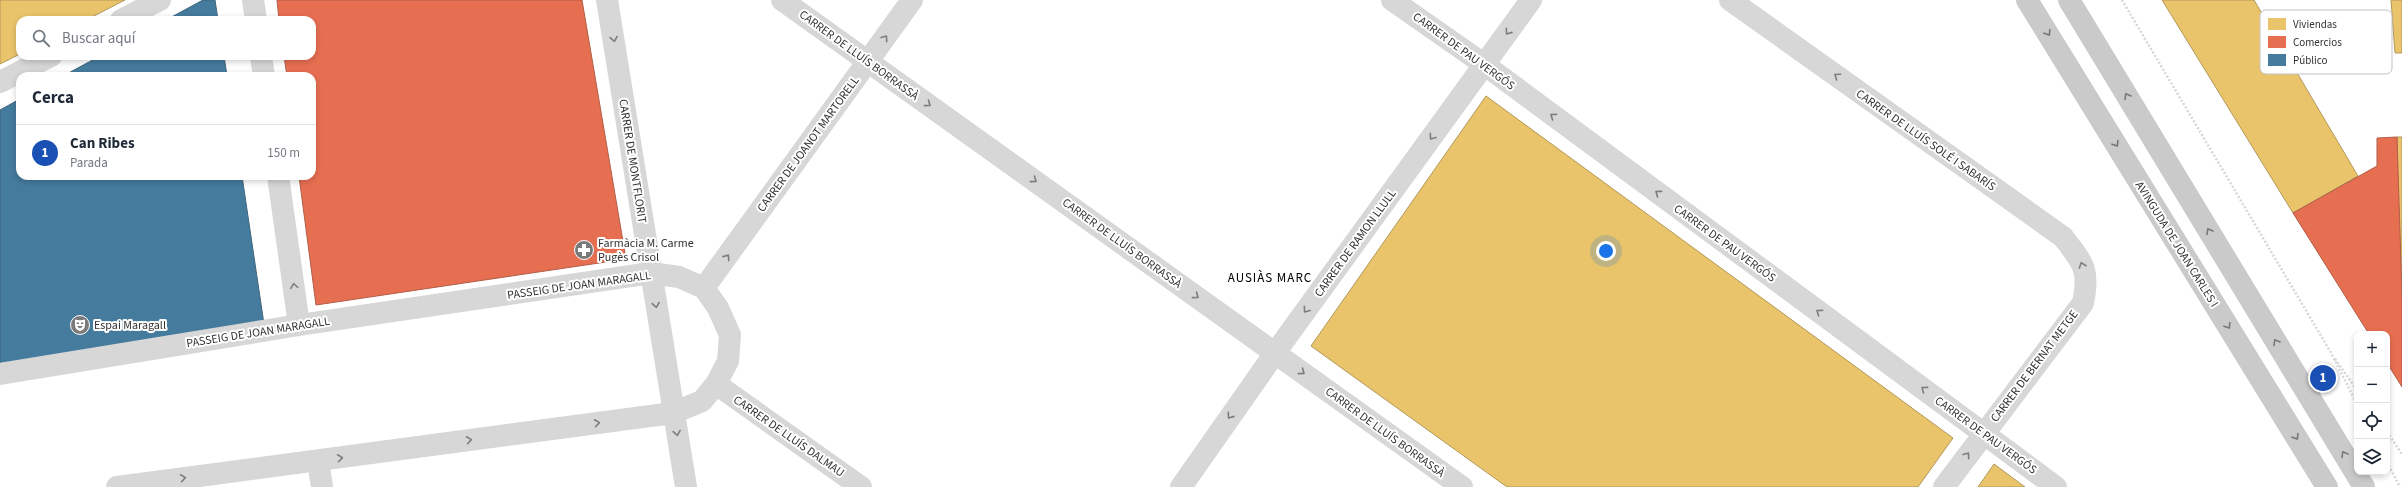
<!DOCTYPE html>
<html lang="es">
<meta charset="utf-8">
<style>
body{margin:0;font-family:"Source Sans 3",sans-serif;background:#f6f6f7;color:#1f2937}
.controls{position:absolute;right:12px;bottom:12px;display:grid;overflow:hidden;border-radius:8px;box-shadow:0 2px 6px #0003}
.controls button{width:36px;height:36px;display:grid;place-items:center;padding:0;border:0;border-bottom:1px solid #e0e1e3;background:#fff;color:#1f2937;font:20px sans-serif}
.you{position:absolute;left:1606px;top:251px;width:14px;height:14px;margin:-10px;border:3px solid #fff;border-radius:50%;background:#1a73e8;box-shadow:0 0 0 6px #1a73e833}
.badge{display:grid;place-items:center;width:26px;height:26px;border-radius:50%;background:#ea580c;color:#fff;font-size:13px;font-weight:700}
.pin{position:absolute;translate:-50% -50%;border:2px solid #fff;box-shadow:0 1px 4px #0006}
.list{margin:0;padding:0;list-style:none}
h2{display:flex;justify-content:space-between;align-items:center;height:52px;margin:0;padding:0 16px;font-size:17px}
h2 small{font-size:13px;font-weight:400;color:#747a83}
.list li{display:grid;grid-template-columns:26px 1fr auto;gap:12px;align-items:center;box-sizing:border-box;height:56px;padding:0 16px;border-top:1px solid #e0e1e3}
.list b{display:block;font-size:15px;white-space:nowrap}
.list p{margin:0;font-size:13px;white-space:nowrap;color:#747a83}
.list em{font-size:13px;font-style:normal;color:#747a83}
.icon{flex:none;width:22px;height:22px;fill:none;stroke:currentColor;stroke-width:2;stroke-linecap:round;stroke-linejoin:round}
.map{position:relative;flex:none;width:2402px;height:487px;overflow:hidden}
.search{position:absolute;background:#fff;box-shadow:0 2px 6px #0003;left:16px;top:16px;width:300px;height:44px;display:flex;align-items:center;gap:10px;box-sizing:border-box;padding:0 14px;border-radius:12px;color:#747a83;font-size:15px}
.panel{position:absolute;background:#fff;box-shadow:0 2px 6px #0003;left:16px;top:72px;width:300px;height:108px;border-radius:12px}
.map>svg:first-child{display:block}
.homes{fill:#e9c46a;stroke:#b2985a}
.shops{fill:#e76f51;stroke:#b15d48}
.public{fill:#457b9d;stroke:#40657d}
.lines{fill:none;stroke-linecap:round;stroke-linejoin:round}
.path{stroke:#d7d7d7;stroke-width:2.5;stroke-dasharray:2 2;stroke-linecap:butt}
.minor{stroke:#d7d7d7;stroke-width:22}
.major{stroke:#cacaca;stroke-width:22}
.oneway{stroke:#7d7d7d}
.oneway2{stroke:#777}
.labels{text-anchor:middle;stroke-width:4;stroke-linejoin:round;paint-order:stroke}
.street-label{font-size:12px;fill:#333;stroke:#fff}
.poi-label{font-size:12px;fill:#333;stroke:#fff;text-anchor:start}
.neighbourhood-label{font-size:13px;letter-spacing:1px;fill:#000;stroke:#fff}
.key{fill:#fff;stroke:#c2c2c2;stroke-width:1}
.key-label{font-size:11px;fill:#333}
</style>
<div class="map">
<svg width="2402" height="487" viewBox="0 0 2402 487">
<rect width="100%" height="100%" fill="#fff"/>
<path class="homes" d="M0,0H125L86,20H20V54L0,64Z
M2162,0H2254L2358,176L2293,213Z
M2391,0H2402V53H2395Z
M1486,96L1953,438L1918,487H1507L1311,346Z
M2397,137H2402V299L2398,195Z
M1994,464L2025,487H1978Z"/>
<path class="shops" d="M277,0H582L626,259L316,305L299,176H312V76H287L284,56H312V20H279Z
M2397,137L2402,297V387L2387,363V334H2369L2293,213L2377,166V138Z"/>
<path class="public" d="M203,0H215L218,20H166Z
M100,56H224L227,76H63Z
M20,99V176H242L265,331L0,367V110Z"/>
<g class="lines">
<path class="path" d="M2122,0L2330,351L2357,404
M2335,359L2357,390
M2387,432L2402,454
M2387,462L2400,487"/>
<path class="minor" d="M253,0L256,20
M607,0L686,487
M782,0L1462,487
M1392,0L1485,65L2056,487
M1730,0L2063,237C2083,263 2090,269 2083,303L1944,487
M121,20L160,0
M261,56L264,76
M0,82L51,56
M278,176L299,325
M704,288L912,0
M0,374L299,325L651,273L679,277L704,288L718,308L730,335L728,361L716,384L702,401L673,413L117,487
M716,384L861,487
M318,461L322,487
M1181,487L1275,353L1531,0"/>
<path class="major" d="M2027,0L2327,487
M2069,0L2364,487"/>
</g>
<defs><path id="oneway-chevron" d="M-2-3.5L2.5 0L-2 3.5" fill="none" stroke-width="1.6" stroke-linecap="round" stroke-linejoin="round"/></defs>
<g class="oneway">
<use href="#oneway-chevron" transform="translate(1508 32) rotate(125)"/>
<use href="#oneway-chevron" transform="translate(885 38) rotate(-54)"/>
<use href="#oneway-chevron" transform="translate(614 39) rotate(81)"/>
<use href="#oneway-chevron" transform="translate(1837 76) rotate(-145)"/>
<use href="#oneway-chevron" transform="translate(928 104) rotate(36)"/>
<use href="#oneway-chevron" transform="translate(1553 116) rotate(-144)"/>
<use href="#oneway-chevron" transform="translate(1432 137) rotate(126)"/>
<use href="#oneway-chevron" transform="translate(1034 180) rotate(36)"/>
<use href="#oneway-chevron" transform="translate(1658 193) rotate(-144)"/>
<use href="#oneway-chevron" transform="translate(727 257) rotate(-55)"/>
<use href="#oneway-chevron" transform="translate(2082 265) rotate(-109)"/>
<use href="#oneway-chevron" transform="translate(294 286) rotate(-98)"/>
<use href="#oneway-chevron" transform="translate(1196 296) rotate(36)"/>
<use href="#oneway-chevron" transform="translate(656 305) rotate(81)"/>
<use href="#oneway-chevron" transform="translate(1306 310) rotate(126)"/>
<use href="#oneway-chevron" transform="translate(1819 312) rotate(-144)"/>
<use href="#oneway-chevron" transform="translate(1302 372) rotate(36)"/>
<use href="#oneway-chevron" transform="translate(1924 389) rotate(-144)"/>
<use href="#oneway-chevron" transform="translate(1230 416) rotate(125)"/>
<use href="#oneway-chevron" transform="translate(597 423) rotate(-8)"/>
<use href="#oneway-chevron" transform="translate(677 433) rotate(80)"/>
<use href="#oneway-chevron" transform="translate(469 440) rotate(-8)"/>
<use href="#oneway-chevron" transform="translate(1967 455) rotate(-54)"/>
<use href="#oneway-chevron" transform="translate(340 458) rotate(-8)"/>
<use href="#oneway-chevron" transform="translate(183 478) rotate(-8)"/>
</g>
<g class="oneway2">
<use href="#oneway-chevron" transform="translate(2048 33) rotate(58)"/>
<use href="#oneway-chevron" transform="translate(2127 96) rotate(-121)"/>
<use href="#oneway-chevron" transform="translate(2116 144) rotate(58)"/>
<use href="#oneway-chevron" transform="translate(2209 231) rotate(-121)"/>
<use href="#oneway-chevron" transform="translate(2228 326) rotate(58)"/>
<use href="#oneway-chevron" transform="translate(2276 342) rotate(-121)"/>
<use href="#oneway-chevron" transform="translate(2296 437) rotate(58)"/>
<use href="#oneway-chevron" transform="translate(2344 454) rotate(-121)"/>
</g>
<defs>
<g id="pharmacy-disc" transform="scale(1)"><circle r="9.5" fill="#7a7a7a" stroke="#fff"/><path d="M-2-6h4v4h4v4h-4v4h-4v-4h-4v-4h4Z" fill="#fff"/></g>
<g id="theatre-disc" transform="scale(1)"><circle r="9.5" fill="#7a7a7a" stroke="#fff"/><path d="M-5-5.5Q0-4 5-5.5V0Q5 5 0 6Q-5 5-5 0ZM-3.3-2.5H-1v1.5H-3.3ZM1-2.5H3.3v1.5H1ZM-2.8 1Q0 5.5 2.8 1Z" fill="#fff"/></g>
</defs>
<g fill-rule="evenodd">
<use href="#pharmacy-disc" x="584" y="250"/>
<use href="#theatre-disc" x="80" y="325"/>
</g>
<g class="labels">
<g class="street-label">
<text transform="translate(1464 51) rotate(36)" y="4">CARRER DE PAU VERGÓS</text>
<text transform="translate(859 55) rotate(36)" y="4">CARRER DE LLUÍS BORRASSÀ</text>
<text transform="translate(1926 140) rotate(35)" y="4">CARRER DE LLUÍS SOLÉ I SABARÍS</text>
<text transform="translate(808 144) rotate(-54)" y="4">CARRER DE JOANOT MARTORELL</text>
<text transform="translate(633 161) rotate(81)" y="4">CARRER DE MONTFLORIT</text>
<text transform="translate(1122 243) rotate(36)" y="4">CARRER DE LLUÍS BORRASSÀ</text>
<text transform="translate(1355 243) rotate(-54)" y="4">CARRER DE RAMON LLULL</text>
<text transform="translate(1725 243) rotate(36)" y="4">CARRER DE PAU VERGÓS</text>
<text transform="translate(2177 244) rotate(58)" y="4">AVINGUDA DE JOAN CARLES I</text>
<text transform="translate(579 285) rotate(-8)" y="4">PASSEIG DE JOAN MARAGALL</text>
<text transform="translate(258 332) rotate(-9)" y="4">PASSEIG DE JOAN MARAGALL</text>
<text transform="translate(2034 366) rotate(-53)" y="4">CARRER DE BERNAT METGE</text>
<text transform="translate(1385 432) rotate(36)" y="4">CARRER DE LLUÍS BORRASSÀ</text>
<text transform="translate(1986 435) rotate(36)" y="4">CARRER DE PAU VERGÓS</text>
<text transform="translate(789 436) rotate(35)" y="4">CARRER DE LLUÍS DALMAU</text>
</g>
<g class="poi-label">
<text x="598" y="247">Farmàcia M. Carme<tspan x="598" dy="14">Pugès Crisol</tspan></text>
<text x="94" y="329">Espai Maragall</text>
</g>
<g class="neighbourhood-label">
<text x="1270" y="282">AUSIÀS MARC</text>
</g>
</g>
<rect x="2260" y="10" width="132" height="64" rx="6" class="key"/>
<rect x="2268" y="18" width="18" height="12" fill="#e9c46a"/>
<rect x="2268" y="36" width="18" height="12" fill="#e76f51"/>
<rect x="2268" y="54" width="18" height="12" fill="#457b9d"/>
<g class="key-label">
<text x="2293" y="28">Viviendas</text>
<text x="2293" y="46">Comercios</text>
<text x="2293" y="64">Público</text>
</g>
</svg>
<div class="controls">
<button>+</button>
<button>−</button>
<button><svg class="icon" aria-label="locate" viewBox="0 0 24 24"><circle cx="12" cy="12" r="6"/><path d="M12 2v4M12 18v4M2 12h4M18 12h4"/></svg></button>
<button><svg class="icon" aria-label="layers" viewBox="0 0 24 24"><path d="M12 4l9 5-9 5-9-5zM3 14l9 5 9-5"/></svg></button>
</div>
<div class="you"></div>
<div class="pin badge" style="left:2323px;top:378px;background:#1a4fb4">1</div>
<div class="search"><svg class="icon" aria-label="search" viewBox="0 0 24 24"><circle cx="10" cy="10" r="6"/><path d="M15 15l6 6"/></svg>Buscar aquí</div>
<section class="panel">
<h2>Cerca<small></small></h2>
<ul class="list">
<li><span class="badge" style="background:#1a4fb4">1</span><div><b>Can Ribes</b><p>Parada</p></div><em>150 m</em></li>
</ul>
</section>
</div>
